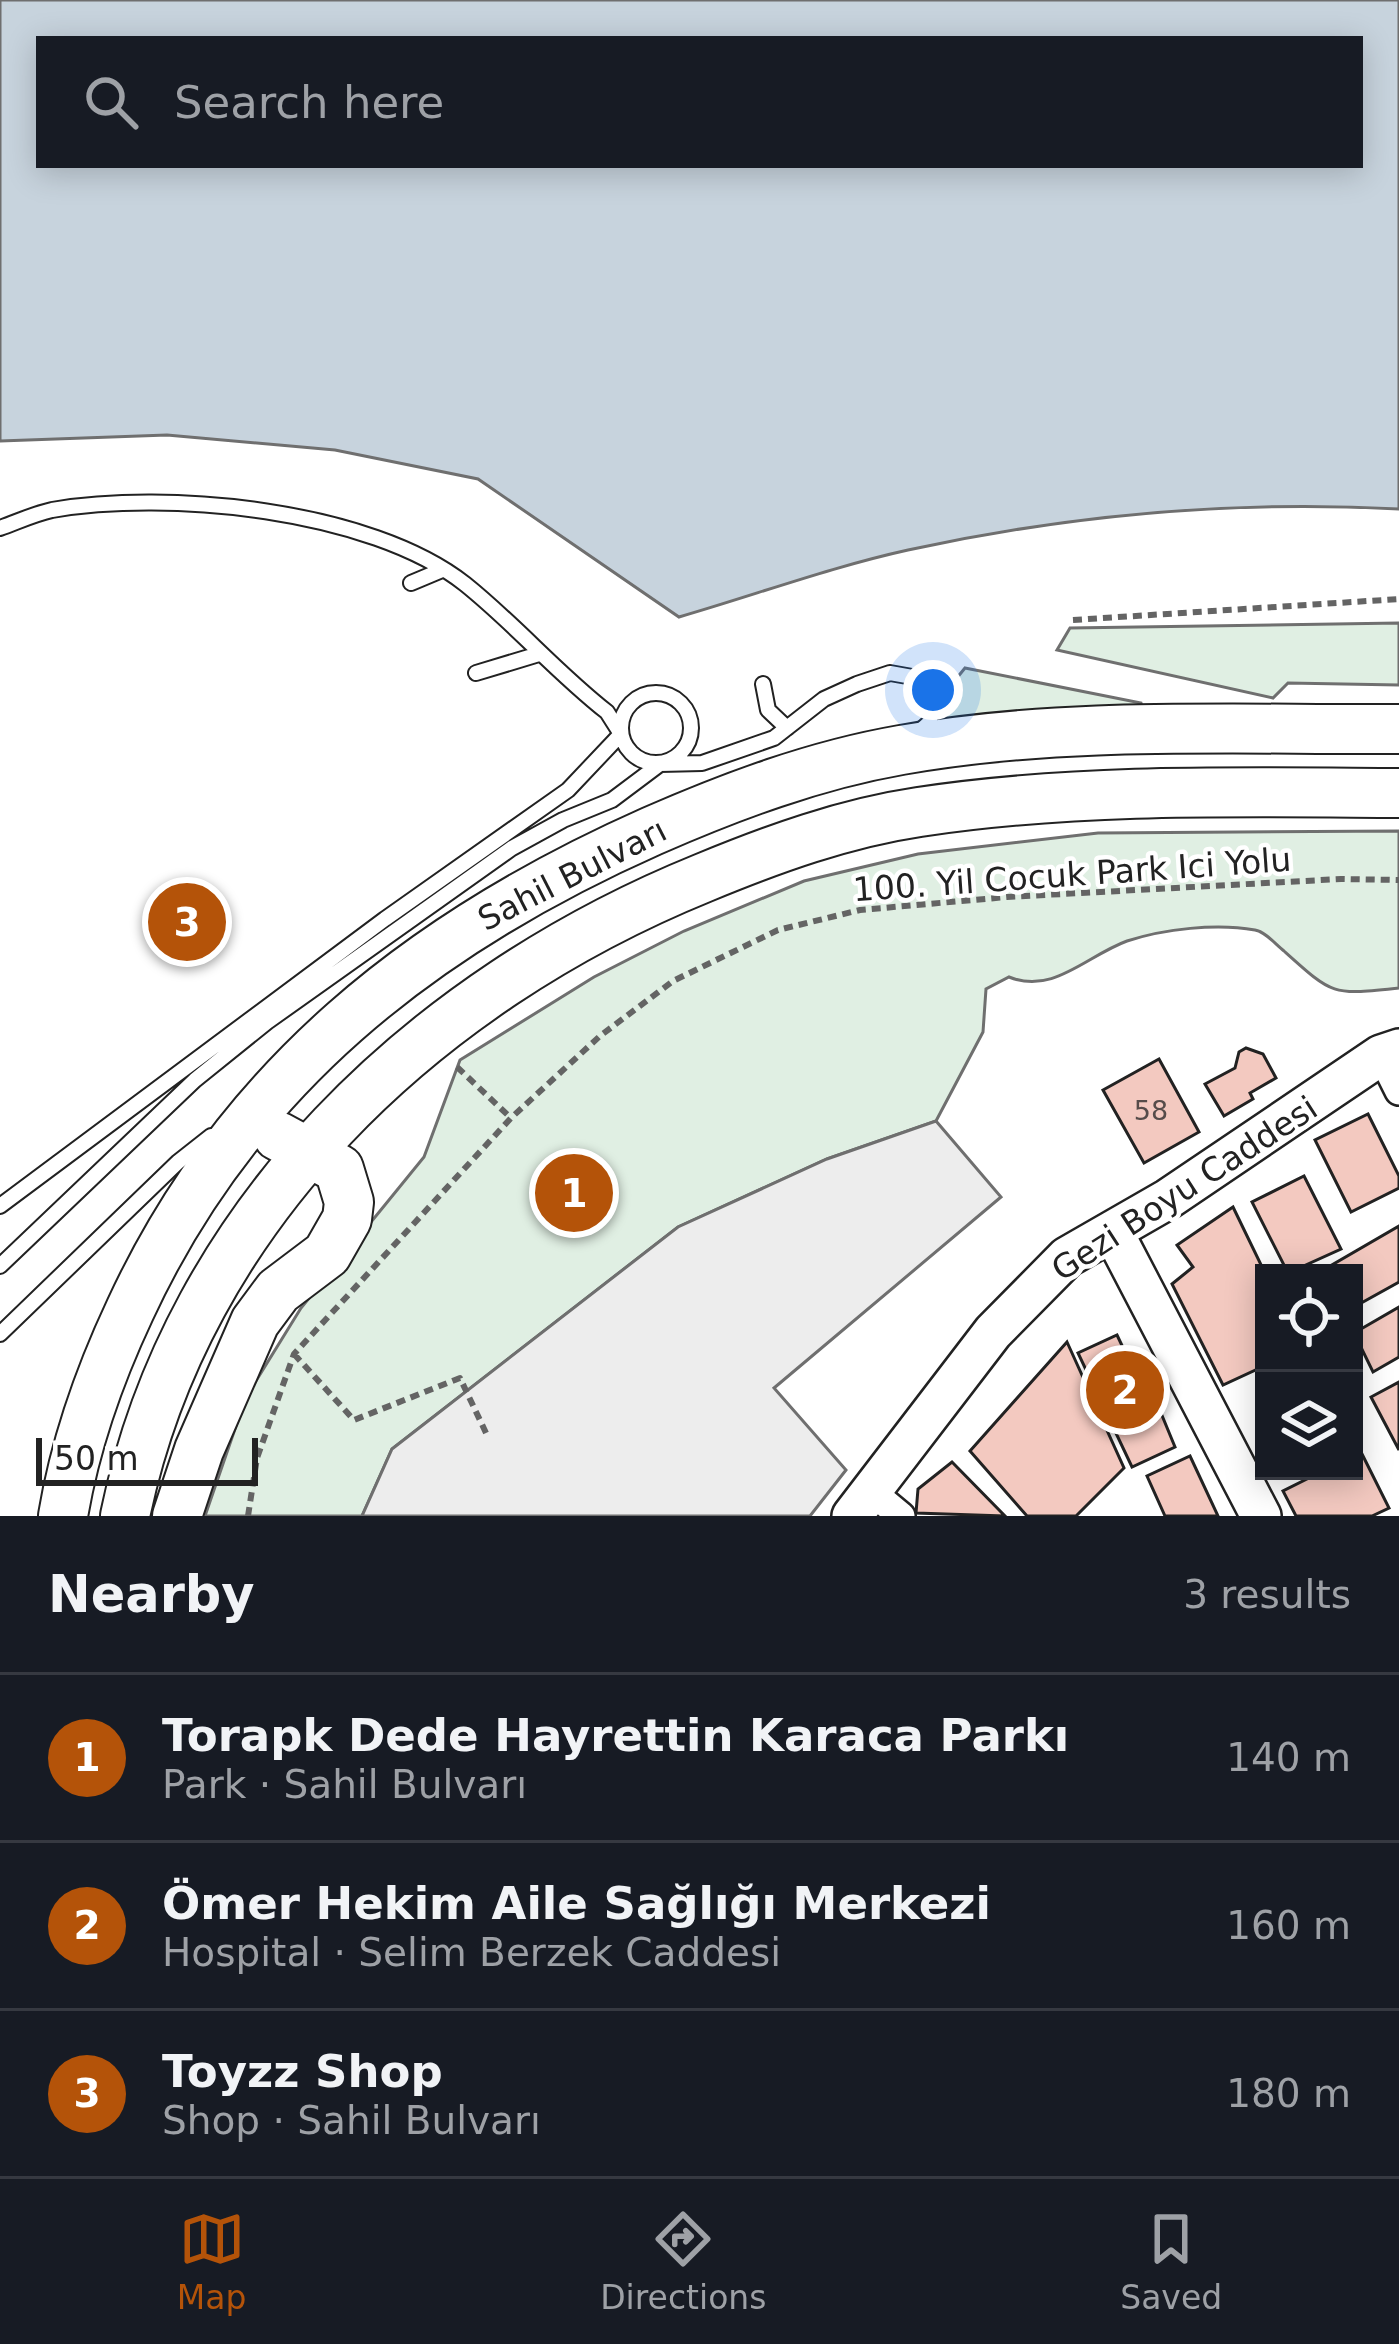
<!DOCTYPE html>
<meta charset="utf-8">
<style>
body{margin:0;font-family:"DejaVu Sans",sans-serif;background:#20242c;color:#f1f3f6}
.controls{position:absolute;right:36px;bottom:36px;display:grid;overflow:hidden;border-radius:0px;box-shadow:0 6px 30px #0003}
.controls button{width:108px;height:108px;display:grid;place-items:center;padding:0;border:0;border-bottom:3px solid #363941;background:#171b24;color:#f1f3f6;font:60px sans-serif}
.scale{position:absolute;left:36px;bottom:30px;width:222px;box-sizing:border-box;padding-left:12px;border:6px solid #222;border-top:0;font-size:33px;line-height:42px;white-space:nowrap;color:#222;-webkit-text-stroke:9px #fff;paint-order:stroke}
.you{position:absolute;left:933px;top:690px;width:42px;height:42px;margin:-30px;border:9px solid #fff;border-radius:50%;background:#1a73e8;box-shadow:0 0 0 18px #1a73e833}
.badge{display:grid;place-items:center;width:78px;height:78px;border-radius:50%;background:#b45309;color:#fff;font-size:39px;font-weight:700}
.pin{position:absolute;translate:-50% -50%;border:6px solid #fff;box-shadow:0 3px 12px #0006}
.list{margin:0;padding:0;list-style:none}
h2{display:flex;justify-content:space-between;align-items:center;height:156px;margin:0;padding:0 48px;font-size:51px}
h2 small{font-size:39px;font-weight:400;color:#9ea1a6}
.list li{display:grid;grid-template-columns:78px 1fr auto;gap:36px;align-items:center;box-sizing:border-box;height:168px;padding:0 48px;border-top:3px solid #363941}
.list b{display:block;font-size:45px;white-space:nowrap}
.list p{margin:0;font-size:39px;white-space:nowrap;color:#9ea1a6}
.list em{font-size:39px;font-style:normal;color:#9ea1a6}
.icon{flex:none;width:66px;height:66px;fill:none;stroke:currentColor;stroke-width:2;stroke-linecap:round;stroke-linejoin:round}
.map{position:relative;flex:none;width:1399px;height:1516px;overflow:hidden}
.search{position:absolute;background:#171b24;box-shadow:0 6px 30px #0003;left:36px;right:36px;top:36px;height:132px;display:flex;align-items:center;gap:30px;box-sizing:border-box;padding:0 42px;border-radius:0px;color:#9ea1a6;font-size:45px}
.sheet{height:660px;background:#171b24}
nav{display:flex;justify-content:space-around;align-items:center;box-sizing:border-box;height:168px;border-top:3px solid #363941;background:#171b24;font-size:33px;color:#9ea1a6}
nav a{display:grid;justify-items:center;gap:6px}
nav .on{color:#b45309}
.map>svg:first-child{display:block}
.green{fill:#e0efe3;stroke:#6f6f6f;stroke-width:3}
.parking{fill:#ededed;stroke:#6f6f6f;stroke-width:3}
.water{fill:#c7d3dd;stroke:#6f6f6f;stroke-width:3;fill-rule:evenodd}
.building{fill:#f3c9c0;stroke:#222;stroke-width:3}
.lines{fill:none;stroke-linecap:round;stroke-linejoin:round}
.lane-casing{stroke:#222;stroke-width:18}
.street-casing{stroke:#222;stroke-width:32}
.secondary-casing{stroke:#222;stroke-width:44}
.highway-casing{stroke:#222;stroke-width:52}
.path{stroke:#646464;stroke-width:6;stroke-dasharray:9 6;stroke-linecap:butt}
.lane{stroke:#fff;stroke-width:14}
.street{stroke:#fff;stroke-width:27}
.secondary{stroke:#fff;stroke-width:39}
.highway{stroke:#fff;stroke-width:48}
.labels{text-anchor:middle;stroke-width:9;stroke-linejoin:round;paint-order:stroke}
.number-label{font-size:27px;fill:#564c4a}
.street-label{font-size:33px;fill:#222;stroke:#fff}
</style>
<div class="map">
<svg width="1399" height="1516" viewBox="0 0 1399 1516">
<rect width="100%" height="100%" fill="#fff"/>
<path class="green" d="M1399,623V685L1288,683L1273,698L1057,650L1070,628Z
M965,668L1141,703L1142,707L958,724L945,717L943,695Z
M1399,831V988C1332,995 1334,996 1284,951C1275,944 1266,932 1255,930C1216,923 1164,929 1127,941C1086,956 1053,995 1009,977L986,989L983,1032L936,1121L827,1159L678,1227L392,1449L362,1516H205L246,1397L301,1308L424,1157L460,1060L594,977L684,931L804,881L918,854L1098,833Z"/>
<path class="parking" d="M936,1121L1001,1197L774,1388L846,1470L810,1516H362L392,1449L678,1227L827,1159Z"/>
<path class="water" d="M0,0H1399V509C1234,500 1069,515 908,550C831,567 755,595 679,617L478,479L335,450L167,435L0,441ZM39,39H1360V165H39Z"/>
<path class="building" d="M1246,1048L1263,1054L1276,1078L1250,1093L1253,1099L1224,1116L1205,1084L1235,1068L1239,1052Z
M1159,1059L1199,1132L1144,1163L1103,1090Z
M1368,1114L1399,1176V1188L1351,1212L1315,1140Z
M1304,1176L1341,1249L1288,1273L1252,1202Z
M1233,1207L1265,1273L1264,1366L1223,1385L1172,1284L1193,1267L1177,1245Z
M1399,1226V1282L1354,1307V1273H1318Z
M1399,1307V1357L1373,1372L1354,1333Z
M1117,1335L1134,1371L1142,1367L1175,1447L1132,1467L1078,1353Z
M1067,1342L1124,1468L1076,1516H1027L970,1451Z
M1399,1382V1450L1371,1397Z
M1361,1452L1389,1508L1372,1516H1296L1283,1491L1323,1471H1354V1456Z
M1190,1456L1218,1516H1165L1147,1476Z
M952,1462L1005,1516L916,1513L918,1489Z"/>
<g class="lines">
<g class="lane-casing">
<path id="lane" d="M0,528C17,522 34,514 52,510C167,490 370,509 465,584C515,624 557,673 607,712L621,734L568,790L385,919L0,1206
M411,583L442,570
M476,673L539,654
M763,684L768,710L787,728
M621 728a35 35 0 1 1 70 0a35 35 0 1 1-70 0Z
M0,1266L195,1080L267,1022L512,848L563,820L612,800L660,764L702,763L774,738L824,699L857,684L890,673L918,678L932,697L930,722L920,731
M0,1334L178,1162L211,1136"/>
</g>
<g class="street-casing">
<path id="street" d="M1381,1055L1399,1091
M871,1491L901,1516"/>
</g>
<g class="secondary-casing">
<path id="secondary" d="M1113,1232L1261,1516
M852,1516L993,1332L1067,1257L1168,1199L1381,1055L1399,1049"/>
</g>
<g class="highway-casing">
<path id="highway" d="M63,1516C75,1444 99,1376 130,1310C237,1078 422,933 652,831C732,796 815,765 901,750C1065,721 1233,730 1399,729
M125,1516C187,1214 425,991 703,878C773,849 845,823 919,812C1078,788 1239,792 1399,793
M177,1516L199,1450L255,1322L278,1291L327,1254L347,1219L349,1202L339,1169L278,1136"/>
</g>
<path class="path" d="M1073,620L1399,599
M457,1067L511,1118
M294,1354L354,1420L460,1378L487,1435
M248,1516L257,1458L294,1354L511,1118L600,1036L673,981L778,930L860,910L1007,897L1341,879L1399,880"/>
<use href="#lane" class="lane"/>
<use href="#street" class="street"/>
<use href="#secondary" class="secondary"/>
<use href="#highway" class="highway"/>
</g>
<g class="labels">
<g class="number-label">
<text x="1151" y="1120">58</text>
</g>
<g class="street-label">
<text transform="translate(572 874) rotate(-27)" y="12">Sahil Bulvarı</text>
<text transform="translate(1072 874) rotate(-4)" y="12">100. Yil Cocuk Park Ici Yolu</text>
<text transform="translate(1184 1188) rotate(-33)" y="12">Gezi Boyu Caddesi</text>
</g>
</g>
</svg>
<div class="controls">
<button><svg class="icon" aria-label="locate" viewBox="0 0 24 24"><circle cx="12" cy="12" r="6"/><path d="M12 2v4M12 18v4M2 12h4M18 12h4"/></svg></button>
<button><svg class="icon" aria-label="layers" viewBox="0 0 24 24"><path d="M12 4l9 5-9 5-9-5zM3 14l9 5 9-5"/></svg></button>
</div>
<div class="scale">50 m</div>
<div class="you"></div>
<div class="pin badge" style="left:574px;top:1193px">1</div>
<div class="pin badge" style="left:1125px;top:1390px">2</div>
<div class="pin badge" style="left:187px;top:922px">3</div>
<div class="search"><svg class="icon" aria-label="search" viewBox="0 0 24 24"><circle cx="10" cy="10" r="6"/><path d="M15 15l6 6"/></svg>Search here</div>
</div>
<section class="sheet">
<h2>Nearby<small>3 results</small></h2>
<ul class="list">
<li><span class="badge">1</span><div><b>Torapk Dede Hayrettin Karaca Parkı</b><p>Park · Sahil Bulvarı</p></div><em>140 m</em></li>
<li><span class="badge">2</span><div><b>Ömer Hekim Aile Sağlığı Merkezi</b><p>Hospital · Selim Berzek Caddesi</p></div><em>160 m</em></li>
<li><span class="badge">3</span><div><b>Toyzz Shop</b><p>Shop · Sahil Bulvarı</p></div><em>180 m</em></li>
</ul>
</section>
<nav>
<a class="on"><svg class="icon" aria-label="map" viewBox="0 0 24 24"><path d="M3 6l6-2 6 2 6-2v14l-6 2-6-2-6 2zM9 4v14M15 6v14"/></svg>Map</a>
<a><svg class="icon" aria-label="directions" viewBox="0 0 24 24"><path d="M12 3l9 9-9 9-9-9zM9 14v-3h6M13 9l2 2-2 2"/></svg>Directions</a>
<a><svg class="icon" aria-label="saved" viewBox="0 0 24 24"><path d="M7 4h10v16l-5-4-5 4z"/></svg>Saved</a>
</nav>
